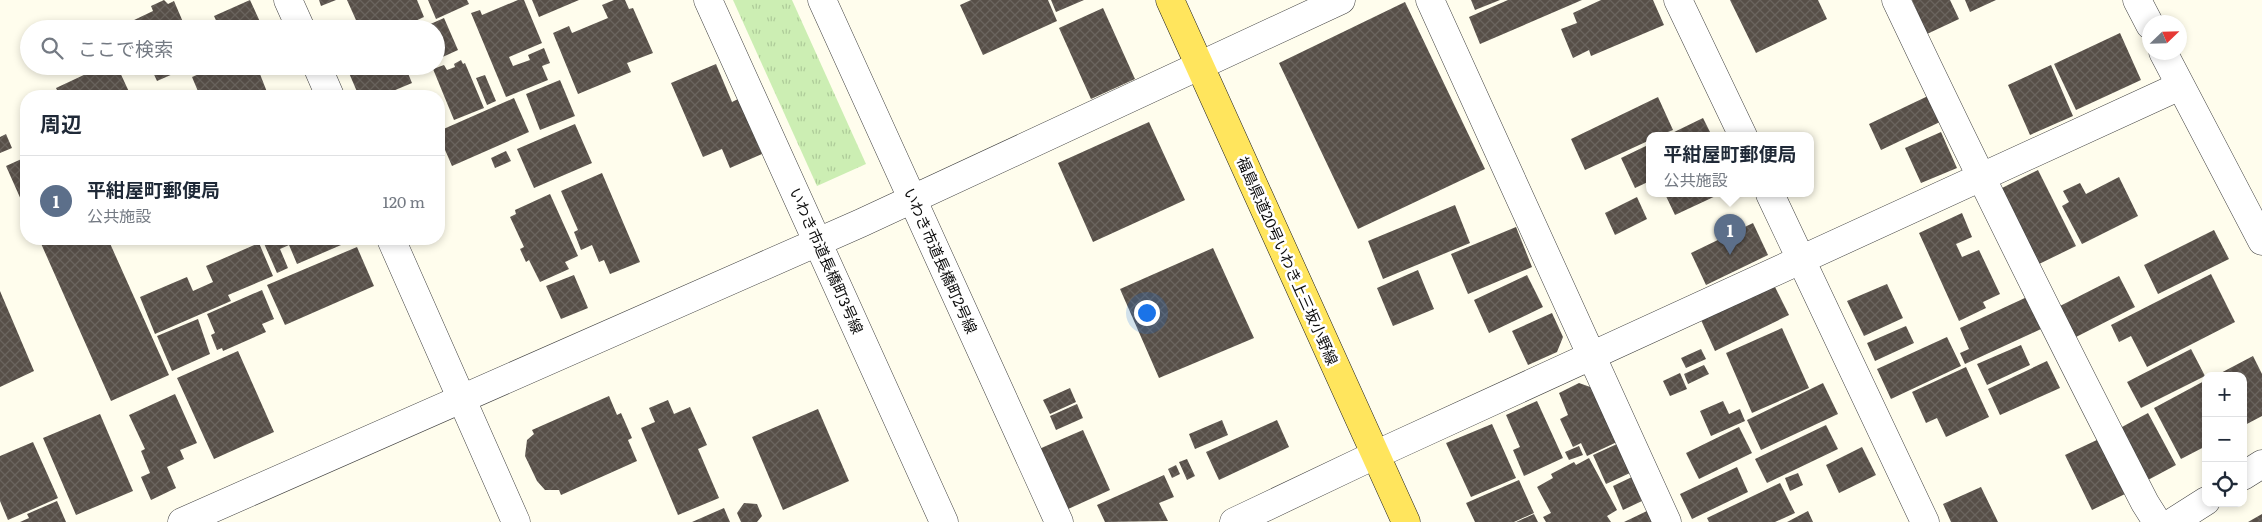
<!DOCTYPE html>
<html lang="ja">
<meta charset="utf-8">
<style>
body{margin:0;font-family:Literata,"Noto Sans JP",serif;background:#f2f2f3;color:#1f2937}
.controls{position:absolute;right:15px;bottom:15px;display:grid;overflow:hidden;border-radius:10px;box-shadow:0 2px 8px #0003}
.controls button{width:45px;height:45px;display:grid;place-items:center;padding:0;border:0;border-bottom:1px solid #e0e1e3;background:#fff;color:#1f2937;font:25px sans-serif}
.compass{position:absolute;left:2142px;top:15px;width:45px;height:45px;border-radius:50%;background:#fff;box-shadow:0 2px 8px #0003;rotate:67deg}
.you{position:absolute;left:1146px;top:312px;width:18px;height:18px;margin:-12px;border:4px solid #fff;border-radius:50%;background:#1a73e8;box-shadow:0 0 0 8px #1a73e833}
.badge{display:grid;place-items:center;width:32px;height:32px;border-radius:50%;background:#cc1d17;color:#fff;font-size:16px;font-weight:700}
.pin{position:absolute;translate:-50% -41px;filter:drop-shadow(0 1px 2px #0008)}
.pin::after{content:'';position:absolute;top:26px;width:18px;height:15px;background:inherit;clip-path:polygon(0 0,100% 0,50% 100%)}
.popup{position:absolute;left:1646px;top:132px;width:168px;height:65px;box-sizing:border-box;display:grid;place-content:center;border-radius:10px;background:#fff;filter:drop-shadow(0 1px 4px #0005);font-size:16px;white-space:nowrap;color:#747a83}
.popup b{font-size:19px;color:#1f2937}
.popup::after{content:'';position:absolute;left:50%;top:100%;margin-left:-10px;border:10px solid transparent;border-top-color:#fff}
.list{margin:0;padding:0;list-style:none}
h2{display:flex;justify-content:space-between;align-items:center;height:65px;margin:0;padding:0 20px;font-size:21px}
h2 small{font-size:16px;font-weight:400;color:#747a83}
.list li{display:grid;grid-template-columns:32px 1fr auto;gap:15px;align-items:center;box-sizing:border-box;height:90px;padding:0 20px;border-top:1px solid #e0e1e3}
.list b{display:block;font-size:19px;white-space:nowrap}
.list p{margin:0;font-size:16px;white-space:nowrap;color:#747a83}
.list em{font-size:16px;font-style:normal;color:#747a83}
.icon{flex:none;width:28px;height:28px;fill:none;stroke:currentColor;stroke-width:2;stroke-linecap:round;stroke-linejoin:round}
.map{position:relative;flex:none;width:2262px;height:522px;overflow:hidden}
.search{position:absolute;background:#fff;box-shadow:0 2px 8px #0003;left:20px;top:20px;width:425px;height:55px;display:flex;align-items:center;gap:12px;box-sizing:border-box;padding:0 18px;border-radius:28px;color:#747a83;font-size:19px}
.panel{position:absolute;background:#fff;box-shadow:0 2px 8px #0003;left:20px;top:90px;width:425px;height:155px;border-radius:20px}
.map>svg:first-child{display:block}
.park{fill:url(#park-tufts)}
.building{fill:url(#building-cross-hatch)}
.lines{fill:none;stroke-linecap:round;stroke-linejoin:round}
.minor-casing{stroke:#404040;stroke-width:29}
.tertiary-casing{stroke:#404040;stroke-width:29}
.primary-casing{stroke:#1e1e1e;stroke-width:29}
.minor{stroke:#fff;stroke-width:28}
.tertiary{stroke:#fff;stroke-width:28}
.primary{stroke:#ffe55d;stroke-width:28}
.labels{text-anchor:middle;stroke-width:5;stroke-linejoin:round;paint-order:stroke}
.street-label{font-size:15px;fill:#0d0d0d;stroke:#fff}
</style>
<div class="map">
<svg width="2262" height="522" viewBox="0 0 2262 522">
<defs>
<pattern id="park-tufts" width="24" height="20" patternUnits="userSpaceOnUse" patternTransform="scale(1.25)"><rect width="24" height="20" fill="#cceeb3"/><path d="M3 7l-1-3M5 7V3M7 7l1-3M15 17l-1-3M17 17v-4M19 17l1-3" fill="none" stroke="#aecb99"/></pattern>
<pattern id="building-cross-hatch" width="8" height="8" patternUnits="userSpaceOnUse" patternTransform="scale(1.25)"><rect width="8" height="8" fill="#574f48"/><path d="M0 0l8 8M0 8l8-8" fill="none" stroke="#6a645e"/></pattern>
</defs>
<rect width="100%" height="100%" fill="#fffded"/>
<path class="park" d="M733,0H792L866,164L817,186Z"/>
<path class="building" d="M164,0L168,4L174,1L186,29H133L130,22L153,11L151,6Z
M250,0L262,26L260,27L261,29H220L214,16Z
M319,0H336L321,6Z
M347,0H417L424,17L398,29H360Z
M428,0H467L469,4L436,19Z
M518,0H524L542,43L509,57L513,66L530,60L528,55L544,48L550,63L542,66L548,80L506,97L471,13L480,10L482,15Z
M532,0H579L539,17Z
M614,0H625L629,9L633,8L653,53L627,63L631,72L578,94L553,33L569,26L572,33L608,18L602,5Z
M971,0H1048L1057,21L983,55L960,5Z
M1051,0H1084L1056,12Z
M1471,0H1500L1475,10Z
M1508,0H1582L1480,44L1469,17Z
M1601,0H1653L1664,25L1591,56L1589,50L1573,58L1561,29L1577,23L1573,13Z
M1730,0H1818L1827,19L1756,53Z
M1912,0H1950L1959,19L1927,34Z
M1965,0H1996L1970,12Z
M1405,2L1485,169L1358,229L1279,63Z
M1103,8L1135,79L1091,99L1059,28Z
M444,18L458,50L436,60V29H411L425,22L426,26Z
M2120,33L2141,80L2076,110L2054,64Z
M461,60L463,64L465,63L484,108L454,120L433,69L444,65L447,70L455,67L454,64Z
M716,64L732,102L738,99L762,154L730,168L722,149L703,157L671,83Z
M2051,65L2073,116L2030,135L2008,85Z
M103,66H117L131,96H60L56,88Z
M150,66H191L157,81Z
M217,66H263L258,69L267,92L264,93L266,96H200L192,77Z
M352,66H405L412,83L381,96L378,92L368,96L365,91L358,94L349,73L354,71Z
M485,75L496,101L487,105L476,78Z
M560,80L575,116L540,130L526,94Z
M1928,96L1940,122L1881,150L1869,124Z
M1658,97L1673,130L1658,136H1650V140L1585,170L1571,139Z
M514,98L529,132L452,166L439,136V131Z
M1703,118L1712,136H1666Z
M1149,122L1185,200L1093,242L1058,163Z
M575,124L592,163L534,188L517,149Z
M1941,132L1957,168L1921,183L1905,148Z
M6,134L12,148L0,153V137Z
M1650,144V181L1635,188L1621,158Z
M506,151L511,161L495,168L491,158Z
M26,157V211L6,166Z
M2038,170L2076,246L2037,265L1998,190Z
M602,173L640,262L610,274L604,260L599,262L592,245L581,250L574,232L578,230L561,191Z
M2119,177L2138,216L2082,244L2062,206L2069,202L2063,191L2080,183L2086,194Z
M550,194L578,256L565,262L569,269L540,282L529,260L526,262L520,249L524,247L510,217L516,214L515,210Z
M1665,194H1720L1675,215Z
M1637,197L1647,219L1615,235L1605,213Z
M1455,205L1470,243L1383,279L1368,241Z
M1962,213L1972,237L1956,244L1962,257L1979,250L2000,294L1983,302L1986,308L1959,321L1919,233Z
M1753,223L1768,255L1706,285L1691,253Z
M1516,227L1532,267L1468,294L1451,254Z
M2214,230L2229,259L2158,294L2144,265Z
M39,239H108L169,375L111,401Z
M262,239H355L297,264L289,245L280,249L288,268L277,273Z
M259,243L273,276L228,295L231,301L155,334L140,297L187,277L193,291L213,282L206,266Z
M357,247L374,286L285,325L267,285Z
M1213,248L1254,338L1159,378L1120,289Z
M1418,270L1434,309L1393,326L1377,288Z
M2211,274L2235,322L2147,367L2131,336L2119,342L2111,325Z
M574,275L588,308L561,319L546,286Z
M1527,275L1543,307L1489,333L1474,300Z
M2119,276L2135,307L2076,337L2060,306Z
M1887,284L1903,318L1864,336L1847,301Z
M1774,285L1789,315L1715,351L1701,320Z
M262,290L274,319L262,324L266,332L223,351L222,348L217,350L211,335L215,333L207,314Z
M0,291L34,371L0,387Z
M2027,297L2041,329L1965,364L1960,353L1969,349L1960,328Z
M1552,313L1563,337L1557,352L1528,365L1512,331Z
M198,319L210,354L172,371L157,336Z
M1906,326L1914,343L1875,361L1867,343Z
M1782,328L1809,388L1752,413L1726,353Z
M1947,337L1961,366L1891,399L1877,369Z
M2021,345L2030,365L1987,385L1977,364Z
M1701,349L1706,359L1686,368L1681,358Z
M2191,349L2205,376L2141,408L2127,382Z
M238,351L274,432L214,459L177,378Z
M2253,356L2262,374V416L2243,426V376H2215Z
M2047,361L2060,388L2000,415L1988,389Z
M1704,365L1709,374L1688,384L1684,374Z
M1966,367L1989,417L1946,437L1937,418L1926,423L1912,392Z
M1680,373L1687,389L1670,396L1663,381Z
M2206,380V446L2181,459L2154,408Z
M1579,383L1593,388L1617,442L1587,456L1581,443L1573,447L1560,419L1568,415L1559,393Z
M1823,383L1838,414L1761,450L1747,420Z
M1070,388L1076,402L1050,414L1043,400Z
M175,394L197,443L180,450L184,459L167,467L176,488L151,500L141,477L150,473L141,451L145,449L129,415Z
M609,396L617,415L621,413L632,438L628,440L637,461L561,495L559,490H545L537,481L525,456L527,440L534,434L532,430Z
M668,400L674,414L690,407L707,445L698,449L719,498L678,515L641,428L655,422L649,408Z
M1537,401L1563,458L1524,476L1513,450L1520,447L1506,415Z
M1723,401L1729,414L1740,409L1745,421L1711,436L1700,411Z
M1077,404L1083,418L1056,430L1050,416Z
M818,409L849,481L783,510L752,437Z
M2148,413L2176,465L2148,480L2120,428Z
M100,414L133,491L76,515L43,438Z
M1222,420L1228,435L1195,449L1189,434Z
M1277,420L1289,447L1219,480L1206,452Z
M1492,424L1516,478L1471,497L1446,443Z
M1826,425L1838,449L1767,483L1755,459Z
M1739,427L1752,453L1699,479L1686,453Z
M1083,430L1110,490L1066,510L1039,449Z
M2099,439L2125,494L2092,510L2065,455Z
M33,442L58,498L8,520L0,501V456Z
M1617,444L1630,473L1606,484L1593,455Z
M1579,446L1583,455L1569,460L1565,452Z
M1862,447L1876,475L1839,493L1826,465Z
M1589,458L1617,510L1607,516L1611,522H1546L1543,517L1551,513L1537,487L1553,478L1551,474L1574,462L1576,465Z
M1187,459L1195,476L1187,480L1179,462Z
M1176,465L1180,474L1172,478L1168,469Z
M1737,467L1748,492L1692,519L1680,494Z
M1798,473L1803,485L1790,491L1785,478Z
M1164,475L1174,497L1159,503L1168,521L1105,522L1097,505Z
M1632,477L1642,501L1623,510L1613,486Z
M1519,480L1534,513L1514,522H1475L1466,503Z
M1780,483L1795,513L1775,522H1709L1707,518Z
M1981,487L1998,522H1951L1943,504Z
M57,501L66,522H20L29,518L27,514Z
M744,503L757,504L762,516L757,522H741L737,513Z
M724,508L730,522H692Z
M1647,511L1652,522H1624Z
M1808,511L1813,522H1787Z
M1534,514L1538,522H1516Z
M2262,514V522H2248Z"/>
<g class="lines">
<g class="minor-casing">
<path id="minor" d="M708,0L944,522
M822,0L1059,522
M1430,0L1667,522
M1678,0L1743,136
M1896,0C1976,169 2059,336 2145,503L2157,522
M1770,194L1925,522
M182,522L861,223L1341,0
M1234,522L1375,455L2180,86"/>
</g>
<g class="tertiary-casing">
<path id="tertiary" d="M288,0L301,29
M2137,0L2150,25
M2163,52L2262,241
M317,66L330,96
M391,239L516,522
M2243,476L2262,464
M2173,522L2206,501"/>
</g>
<g class="primary-casing">
<path id="primary" d="M1170,0L1406,522"/>
</g>
<use href="#minor" class="minor"/>
<use href="#tertiary" class="tertiary"/>
<use href="#primary" class="primary"/>
</g>
<g class="labels">
<g class="street-label">
<text transform="translate(826 261) rotate(66)" y="5">いわき市道長橋町3号線</text>
<text transform="translate(940 261) rotate(66)" y="5">いわき市道長橋町2号線</text>
<text transform="translate(1287 261) rotate(66)" y="5">福島県道20号いわき上三坂小野線</text>
</g>
</g>
</svg>
<div class="controls">
<button>+</button>
<button>−</button>
<button><svg class="icon" aria-label="locate" viewBox="0 0 24 24"><circle cx="12" cy="12" r="6"/><path d="M12 2v4M12 18v4M2 12h4M18 12h4"/></svg></button>
</div>
<svg class="compass" viewBox="-18 -18 36 36"><path d="M0-13l5 13h-10z" fill="#e53935"/><path d="M0 13l5-13h-10z" fill="#747a83"/></svg>
<div class="you"></div>
<div class="pin badge" style="left:1730px;top:255px;background:#5c6f8a">1</div>
<div class="popup"><b>平紺屋町郵便局</b>公共施設</div>
<div class="search"><svg class="icon" aria-label="search" viewBox="0 0 24 24"><circle cx="10" cy="10" r="6"/><path d="M15 15l6 6"/></svg>ここで検索</div>
<section class="panel">
<h2>周辺<small></small></h2>
<ul class="list">
<li><span class="badge" style="background:#5c6f8a">1</span><div><b>平紺屋町郵便局</b><p>公共施設</p></div><em>120 m</em></li>
</ul>
</section>
</div>
